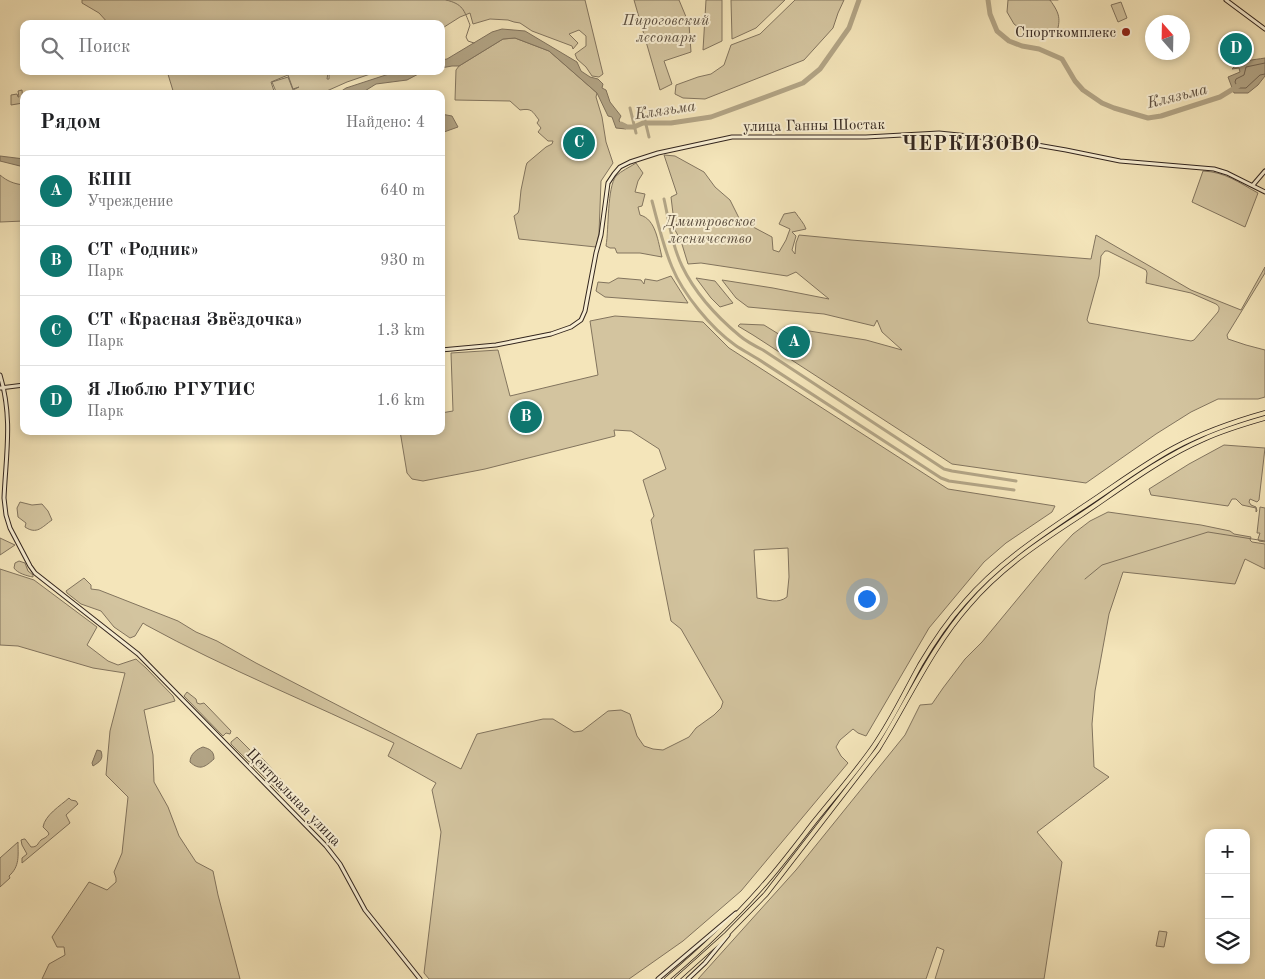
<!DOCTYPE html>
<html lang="ru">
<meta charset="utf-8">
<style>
body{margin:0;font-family:"Old Standard TT",serif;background:#f2f2f2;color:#202124}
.controls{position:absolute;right:15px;bottom:15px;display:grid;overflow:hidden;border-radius:10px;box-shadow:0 2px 8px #0003}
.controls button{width:45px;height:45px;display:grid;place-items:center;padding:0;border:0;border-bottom:1px solid #e0e0e0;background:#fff;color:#202124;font:25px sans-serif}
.compass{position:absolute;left:1145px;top:15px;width:45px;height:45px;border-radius:50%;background:#fff;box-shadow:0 2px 8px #0003;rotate:340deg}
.you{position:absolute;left:866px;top:598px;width:18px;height:18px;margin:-12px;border:4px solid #fff;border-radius:50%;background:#1a73e8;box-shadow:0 0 0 8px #1a73e833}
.badge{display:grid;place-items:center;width:32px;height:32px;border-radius:50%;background:#0f766e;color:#fff;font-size:16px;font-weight:700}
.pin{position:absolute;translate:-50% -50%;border:2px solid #fff;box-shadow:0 1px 5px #0006}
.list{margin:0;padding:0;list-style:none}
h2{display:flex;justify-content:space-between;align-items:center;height:65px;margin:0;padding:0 20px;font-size:21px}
h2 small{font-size:16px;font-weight:400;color:#757577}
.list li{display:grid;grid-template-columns:32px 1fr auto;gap:15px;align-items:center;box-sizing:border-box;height:70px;padding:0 20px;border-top:1px solid #e0e0e0}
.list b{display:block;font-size:19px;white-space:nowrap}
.list p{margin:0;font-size:16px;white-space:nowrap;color:#757577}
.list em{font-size:16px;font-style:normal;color:#757577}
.icon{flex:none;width:28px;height:28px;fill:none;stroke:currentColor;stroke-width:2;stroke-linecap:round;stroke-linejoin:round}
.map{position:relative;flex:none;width:1265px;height:979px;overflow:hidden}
.search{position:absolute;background:#fff;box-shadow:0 2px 8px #0003;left:20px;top:20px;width:425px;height:55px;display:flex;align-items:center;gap:12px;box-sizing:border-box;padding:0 18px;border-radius:10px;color:#757577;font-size:19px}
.panel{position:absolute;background:#fff;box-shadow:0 2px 8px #0003;left:20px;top:90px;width:425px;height:345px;border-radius:10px}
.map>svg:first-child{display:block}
.green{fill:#d3c49f;stroke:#82745e;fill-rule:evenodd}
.water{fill:#b2a485;stroke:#7f715c}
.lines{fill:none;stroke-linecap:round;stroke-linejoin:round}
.shore{stroke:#726452;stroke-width:1}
.stream{stroke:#7f715c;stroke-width:1}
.canal{stroke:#b2a485;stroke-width:3}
.river{stroke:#b2a485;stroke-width:5}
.secondary-casing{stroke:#32251e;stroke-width:5}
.primary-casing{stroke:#32251e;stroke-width:5.5}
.secondary{stroke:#f8eed2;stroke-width:3}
.primary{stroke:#f4e5ba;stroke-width:4}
.poi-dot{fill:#8f2418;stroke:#f8eed2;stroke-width:2}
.labels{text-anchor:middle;stroke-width:4;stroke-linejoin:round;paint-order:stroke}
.park-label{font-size:15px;font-style:italic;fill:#5a4d3e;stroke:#f8eed2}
.poi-label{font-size:15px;fill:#32251e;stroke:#f8eed2;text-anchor:end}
.street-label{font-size:15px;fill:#32251e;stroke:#f8eed2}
.water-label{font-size:16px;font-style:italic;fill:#5f5142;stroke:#f8eed2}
.district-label{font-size:20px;font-weight:bold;letter-spacing:1px;fill:#32251e;stroke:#f8eed2}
</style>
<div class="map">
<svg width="1265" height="979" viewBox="0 0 1265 979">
<rect width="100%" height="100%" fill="#f4e5ba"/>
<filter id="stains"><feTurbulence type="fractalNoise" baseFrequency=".004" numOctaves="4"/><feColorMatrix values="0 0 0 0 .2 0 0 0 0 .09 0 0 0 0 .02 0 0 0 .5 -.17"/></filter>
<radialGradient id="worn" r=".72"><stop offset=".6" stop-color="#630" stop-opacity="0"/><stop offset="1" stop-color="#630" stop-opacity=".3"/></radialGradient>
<path class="green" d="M82,0H585L603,74L599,77L592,76L586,67L577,59L575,54L586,46V36L579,30L569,34L578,43L573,49L572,46L532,31L520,23L514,22L508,20L490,19L473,24L470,13L460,17L441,29V24H109L99,13L82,3Z
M634,0H679L689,24L691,52L664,61L672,84L660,90Z
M706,0H722V41L703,50Z
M731,0H785L756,28L732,39Z
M795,0H844L838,13L833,28L804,60L705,99L683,98L675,94L676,85L698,77L711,74L724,65L731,45L760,34Z
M1008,0H1050C1060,14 1061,19 1056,35L1039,36L1029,35L1014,24L1007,12Z
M1121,2L1127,18L1118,22L1111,5Z
M515,38L549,51L597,93L596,97L602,117L606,142L613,163L601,181L599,233L596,247L519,239L514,216L518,213L519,210L521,190L526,166L527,163L546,147L552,144L553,141H548L538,132L541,128L537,123L539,120C532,111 532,108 520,110L510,101L455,100L456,70L459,66L503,39Z
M167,71H333L328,73L327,79H329V75L336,71H379L347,82L320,94H277L272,82L288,77L293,90L299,87L293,89L288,75L271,82L275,94H174Z
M22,90L23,103L11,105V95L17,94L18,97H19L18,91Z
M664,155L675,156L704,172L715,187L730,200L740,220L772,237L773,250L779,252L786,240L790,229L779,224L784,214L795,212C799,218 804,223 806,229L792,232L796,236L792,250L795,254L796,243L799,235L851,240L1091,259L1096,235L1191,290L1241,310L1265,267V273L1227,335L1228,339L1246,345L1265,350V397L1258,399H1218L1191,412L1156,434L1086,483L952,464L753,335L738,326L740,324L764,325L785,338L784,327L866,340L902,350L882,332L877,320L874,326L824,314L748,307L736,298L722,280L773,288L829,299L796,272L787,276L701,263L688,264L681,241L675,230L671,197L677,194ZM1105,251H1108L1146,270L1147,273L1146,283L1191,293L1216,304C1219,306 1220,308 1218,312L1194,340L1191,341L1089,323L1087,320L1088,316L1099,276L1101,256Z
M636,163L643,173L638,181L635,192L645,194L642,206L638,207L640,215C656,219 658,242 662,257L640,253H617L615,248H610L606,246C609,228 607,188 616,176C621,171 630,167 636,163Z
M1203,171C1225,172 1238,182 1258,193L1245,227L1192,202Z
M0,175C7,181 14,184 24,185V221L0,222Z
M671,276L688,303L605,297L596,291L598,282L609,283L618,278L641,280L644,284L645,279L657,281Z
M696,278L715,281L733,303L720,307L711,298Z
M615,316L703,322L729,348L948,489L1055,506L1052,512L1006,543L984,562L929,628L866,736L858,733L853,729L840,740L836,747L841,756L848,763L741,891L683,941L629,979H429L424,973L441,832L432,790L436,783L388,756L394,743C312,703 226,669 146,625L143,623L135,636L130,638L114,627L101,611L81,604L67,593L66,591L84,578L91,585V589L99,590L178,621L196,632L217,641L256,663L461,769L477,734L543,719H553L574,732L582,731L608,711L621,710L630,714L637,736L644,746L653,749L663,750L689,737L696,728L714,715L721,708L723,702L681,629L671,621L651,520L654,516L643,480L666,469L659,449L631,431L614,430L615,436L485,469L423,481L412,479L407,473L400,431H441V413L453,411L451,353L498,350L510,396L598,375L590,321ZM788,548L789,577L787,597C778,604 768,600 757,598L754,550Z
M1224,445L1265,448L1259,500L1257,502L1250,499L1249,502L1251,505L1256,507L1257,511L1256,512V508L1242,505L1236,499H1232L1228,506L1151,495L1149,489L1189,464Z
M20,502L32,505L42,504L48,511L52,520C42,527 37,535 25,527L26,523L18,517L17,508Z
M1260,507L1265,508V542L1259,541L1258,539L1260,533H1257Z
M1108,512L1201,525L1230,531L1234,534L1251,537L1250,540L1252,542L1265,544V569L1245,559L1235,584L1123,572L1109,614L1095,691L1092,724L1094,767L1109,777L1037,832L1062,862L1044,979H935L944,950L937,947L926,979H698L796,870L905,735L920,705L932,704L943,688L965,659L982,642L1058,550L1073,534L1090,521Z
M0,538L15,545L0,555Z
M19,561L25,563L28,571L33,575V577C27,576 17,573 14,568L15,563Z
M0,569L34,580L97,627L87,645L108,661L118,665L136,659L146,668L173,696L175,701L144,710L153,755L154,782L168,807L179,836L196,862L213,871L218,895L240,979H42L49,964L65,955L64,947H57L52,937L89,882L107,890L116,882V878L114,872L122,853L128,797L106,775L110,731L125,673L93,668L18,646L0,645Z
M187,692L196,699L197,703L200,704L204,703L207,706L231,731L230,734L226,733L223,736L221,734L184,696Z
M237,737L255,755L253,761L249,762L231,744V742Z
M262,758L272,769L273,773C278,776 283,780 285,787L283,790L279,792L253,766L259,760Z
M69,798L71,800L76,801L78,804L66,815L70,823L22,863V858L27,854L22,845L21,840L24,839H25L31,847C38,847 37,844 41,840C44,838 46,838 49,834L48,832L43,827C45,815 60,806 69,798Z
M18,842C18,856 20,866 9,876L10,878L0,887V858Z
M1159,931L1167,932L1164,947L1156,946Z"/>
<path class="water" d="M502,29L525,31L577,62L581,71L590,77L598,79L603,84L602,88L606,90L610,102L621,116L619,120L620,123L627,126L626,129L616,128L612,117L608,116L597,93L549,51L515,38L503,39L459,66H452L441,68V60L447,59L492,32Z
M1265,58V76L1258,85L1248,93H1234L1228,77L1240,72L1239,68L1232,69C1239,60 1254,60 1265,58Z
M398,71H424L407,80L376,84L360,94H337L346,88Z
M441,114L452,116L458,127L444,132L441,131Z
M0,156L24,159V167L0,161Z
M203,747C210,749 214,751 214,759C205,767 200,771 190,762C190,754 197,749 203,747Z
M97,750L101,751C104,760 99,762 93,766L92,763Z"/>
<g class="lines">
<path class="shore" d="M1265,63L1246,67L1244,75L1236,79L1235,82L1238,88H1246L1260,75L1265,74"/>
<path class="stream" d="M446,0C463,4 464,10 470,25L466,37L468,41L474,43
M1050,0H1058
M1085,579L1102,565L1208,532L1265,541"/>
<path class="canal" d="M630,108L636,133
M642,108L649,137
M664,199C669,221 672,245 682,266C695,293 717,317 740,336C747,342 755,346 763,350L944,469L952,471L1016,481
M652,201C658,223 663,246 672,267C683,294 711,328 735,345C742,350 750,354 758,359L941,478L949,481L1014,490"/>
<path class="river" d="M988,0L990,14L997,31L1009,41L1022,46L1039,49L1062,59L1075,81L1083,90L1102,103L1114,108L1148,118L1161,116L1220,97L1238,86
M621,124L627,127H634L643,123H671L711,117L771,95L803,83L820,69L849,28L859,0"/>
<g class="secondary-casing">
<path id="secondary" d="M1226,0L1265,29
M1253,185L1265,171
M441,350L496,345L551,334L571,327L581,320L585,311L596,253L601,235L608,183L614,174L620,167L630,162L658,153L732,137H866L939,133L1008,140L1066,150L1120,161L1214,169L1227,173L1265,192
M0,375C13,418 6,454 4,498L6,515L10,528L30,566L35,573L138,654L326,846L340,864L365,910L420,979
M0,388L24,385
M658,979L736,913
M688,979L705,963L728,935"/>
</g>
<g class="primary-casing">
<path id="primary" d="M667,979C700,951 732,921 761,888C780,867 797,844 814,822C834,797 856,772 874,746C892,720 905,692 920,665C933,643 947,622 964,603C998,563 1043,534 1086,505C1115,486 1144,464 1174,448C1204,432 1233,422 1265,413
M677,979L727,934L766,894L878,749C908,701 931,648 969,605C1000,568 1041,541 1081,515C1121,488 1160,458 1204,439C1224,430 1244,424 1265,418"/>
</g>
<use href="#secondary" class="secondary"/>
<use href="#primary" class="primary"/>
</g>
<circle class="poi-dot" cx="1126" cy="32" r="5"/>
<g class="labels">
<g class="park-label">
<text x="666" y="25">Пироговский<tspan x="666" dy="17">лесопарк</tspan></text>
<text x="710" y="226">Дмитровское<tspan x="710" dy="17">лесничество</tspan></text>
</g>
<g class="poi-label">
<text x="1116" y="37">Спорткомплекс</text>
</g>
<g class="street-label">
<text transform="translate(814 125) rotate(-1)" y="5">улица Ганны Шостак</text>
<text transform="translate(294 797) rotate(46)" y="5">Центральная улица</text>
</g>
<g class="water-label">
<text transform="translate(1177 95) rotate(-14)" y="6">Клязьма</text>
<text transform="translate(665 109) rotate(-8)" y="6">Клязьма</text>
</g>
<g class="district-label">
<text x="971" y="150">ЧЕРКИЗОВО</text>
</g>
</g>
<rect width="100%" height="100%" filter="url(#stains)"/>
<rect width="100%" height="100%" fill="url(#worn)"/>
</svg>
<div class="controls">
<button>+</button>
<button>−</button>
<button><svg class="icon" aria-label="layers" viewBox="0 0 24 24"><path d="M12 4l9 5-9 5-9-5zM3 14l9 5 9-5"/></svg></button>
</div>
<svg class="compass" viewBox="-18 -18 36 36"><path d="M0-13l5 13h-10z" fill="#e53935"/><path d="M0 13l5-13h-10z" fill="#757577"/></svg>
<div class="you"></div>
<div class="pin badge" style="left:794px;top:342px">A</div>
<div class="pin badge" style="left:526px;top:417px">B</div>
<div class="pin badge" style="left:579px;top:143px">C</div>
<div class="pin badge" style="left:1236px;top:49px">D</div>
<div class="search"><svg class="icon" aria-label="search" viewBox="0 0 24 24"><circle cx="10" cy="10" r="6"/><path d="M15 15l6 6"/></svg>Поиск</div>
<section class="panel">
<h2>Рядом<small>Найдено: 4</small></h2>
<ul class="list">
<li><span class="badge">A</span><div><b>КПП</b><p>Учреждение</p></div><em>640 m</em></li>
<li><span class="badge">B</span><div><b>СТ «Родник»</b><p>Парк</p></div><em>930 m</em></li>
<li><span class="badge">C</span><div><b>СТ «Красная Звёздочка»</b><p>Парк</p></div><em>1.3 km</em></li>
<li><span class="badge">D</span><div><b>Я Люблю РГУТИС</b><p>Парк</p></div><em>1.6 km</em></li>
</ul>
</section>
</div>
